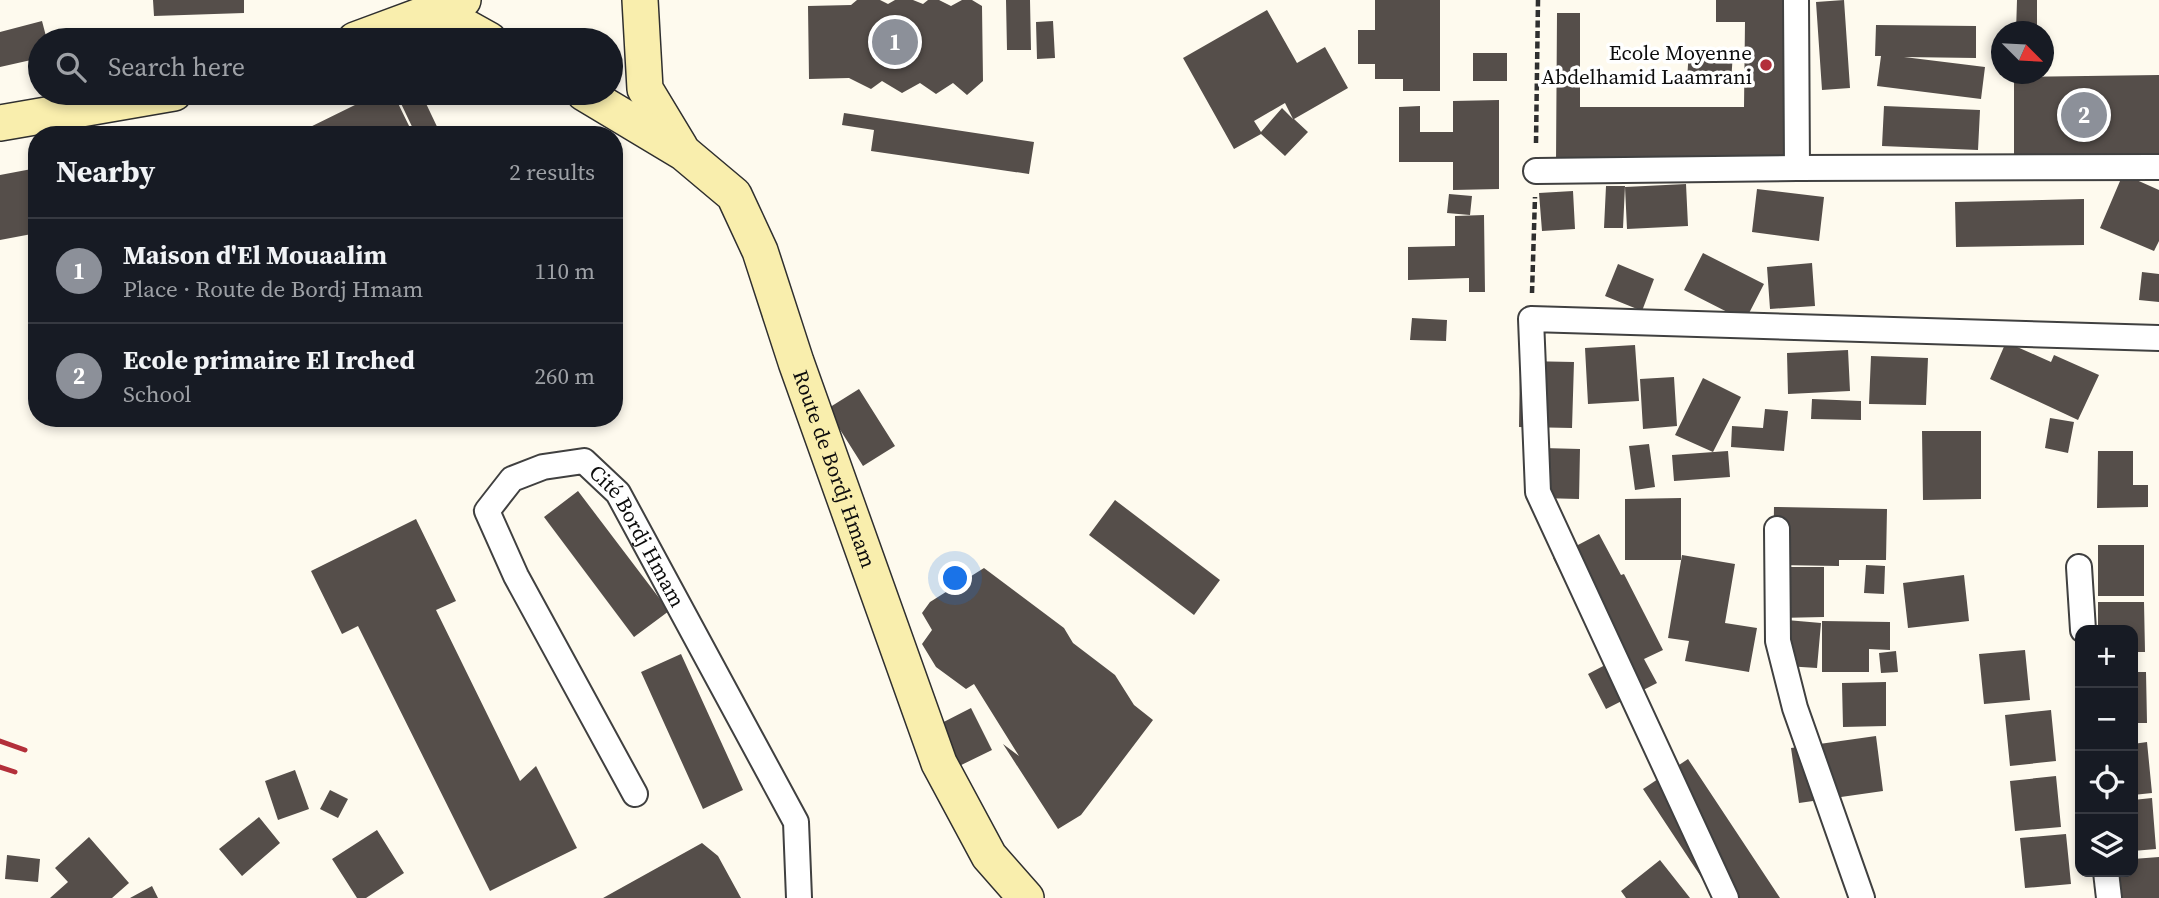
<!DOCTYPE html>
<meta charset="utf-8">
<style>
body{margin:0;font-family:"Source Serif 4",serif;background:#242831;color:#f1f3f6}
.controls{position:absolute;right:21px;bottom:21px;display:grid;overflow:hidden;border-radius:14px;box-shadow:0 4px 10px #0003}
.controls button{width:63px;height:63px;display:grid;place-items:center;padding:0;border:0;border-bottom:2px solid #363941;background:#171b24;color:#f1f3f6;font:35px sans-serif}
.compass{position:absolute;left:1991px;top:21px;width:63px;height:63px;border-radius:50%;background:#171b24;box-shadow:0 4px 10px #0003;rotate:114deg}
.you{position:absolute;left:956px;top:579px;width:24px;height:24px;margin:-18px;border:5px solid #fff;border-radius:50%;background:#1a73e8;box-shadow:0 0 0 10px #1a73e833}
.badge{display:grid;place-items:center;width:46px;height:46px;border-radius:50%;background:#8c9099;color:#fff;font-size:23px;font-weight:700}
.pin{position:absolute;translate:-50% -50%;border:4px solid #fff;box-shadow:0 2px 7px #0006}
.list{margin:0;padding:0;list-style:none}
h2{display:flex;justify-content:space-between;align-items:center;height:91px;margin:0;padding:0 28px;font-size:30px}
h2 small{font-size:23px;font-weight:400;color:#9ea1a6}
.list li{display:grid;grid-template-columns:46px 1fr auto;gap:21px;align-items:center;box-sizing:border-box;height:105px;padding:0 28px;border-top:2px solid #363941}
.list b{display:block;font-size:26px;white-space:nowrap}
.list p{margin:0;font-size:23px;white-space:nowrap;color:#9ea1a6}
.list em{font-size:23px;font-style:normal;color:#9ea1a6}
.icon{flex:none;width:38px;height:38px;fill:none;stroke:currentColor;stroke-width:2;stroke-linecap:round;stroke-linejoin:round}
.map{position:relative;flex:none;width:2159px;height:898px;overflow:hidden}
.search{position:absolute;background:#171b24;box-shadow:0 4px 10px #0003;left:28px;top:28px;width:595px;height:77px;display:flex;align-items:center;gap:18px;box-sizing:border-box;padding:0 24px;border-radius:38px;color:#9ea1a6;font-size:26px}
.panel{position:absolute;background:#171b24;box-shadow:0 4px 10px #0003;left:28px;top:126px;width:595px;height:301px;border-radius:28px}
.map>svg:first-child{display:block}
.building{fill:#554e4a;fill-rule:evenodd}
.lines{fill:none;stroke-linecap:round;stroke-linejoin:round}
.minor-casing{stroke:#404040;stroke-width:28}
.secondary-casing{stroke:#2f2f2f;stroke-width:38}
.path{stroke:#2f2f2f;stroke-width:4.5;stroke-dasharray:7 3.5;stroke-linecap:butt}
.minor{stroke:#fff;stroke-width:24}
.secondary{stroke:#f9eead;stroke-width:35}
.rail{stroke:#b32f3a;stroke-width:5}
.poi-dot{fill:#b32f3a;stroke:#fff;stroke-width:2.5}
.labels{text-anchor:middle;stroke-width:7;stroke-linejoin:round;paint-order:stroke}
.poi-label{font-size:21px;fill:#0d0d0d;stroke:#fff;text-anchor:end}
.street-label{font-size:21px;fill:#0d0d0d;stroke:#fff}
</style>
<div class="map">
<svg width="2159" height="898" viewBox="0 0 2159 898">
<rect width="100%" height="100%" fill="#fefaee"/>
<path class="building" d="M153,0H244V13L154,16Z
M857,0H880L888,4L895,0H913L923,4L928,0H939L951,6L962,0H972L982,6L983,81L967,95L953,83L936,94L920,83L902,93L882,81L871,89L849,78L809,79L808,6L851,5Z
M1006,0H1030L1031,50H1007Z
M1375,0H1440V91H1403V79H1375V64H1358V30H1375Z
M1716,0H1788L1787,162H1556L1557,13H1580V107H1744L1745,22H1716Z
M1844,0L1850,88L1822,90L1816,2Z
M2017,0H2037V32H2016Z
M1267,10L1297,63L1325,47L1348,88L1294,119L1308,132L1285,156L1261,134L1234,149L1183,58ZM1285,103L1293,119L1282,108L1261,132L1254,121Z
M42,21L47,40H40V58L0,67V32Z
M1053,21L1055,58L1037,59L1036,22Z
M1876,25L1976,26V58L1904,57L1985,67L1981,99L1877,86L1881,56H1875Z
M1689,50L1733,52L1731,83L1687,80Z
M1473,53H1507V81H1473Z
M2159,75V154L2014,156V77Z
M354,93H393L412,132L407,135H299L298,133L359,103Z
M396,93H421L441,135H416Z
M1499,100V189L1453,190V162H1399V107L1420,106V132H1453V101Z
M1884,106L1980,110L1978,150L1882,146Z
M844,113L1034,142L1029,174L871,151L874,130L842,125Z
M37,168V233L0,240V175Z
M2123,174L2159,190V241L2154,251L2100,228Z
M1686,184L1688,226L1627,229L1625,187Z
M1606,186H1625L1623,228H1604Z
M1757,189L1824,197L1819,241L1752,232Z
M1573,191L1575,229L1542,231L1539,193Z
M1449,194L1472,196L1470,215L1447,213Z
M2084,199V245L1956,247L1955,202Z
M1484,215L1485,292H1469V278L1408,280V247L1455,246V216Z
M1703,253L1764,284L1745,321L1684,290Z
M1812,263L1815,306L1770,309L1767,267Z
M1618,264L1654,279L1642,311L1605,296Z
M2142,272L2159,274V302L2139,300Z
M1412,318L1447,320L1446,341L1410,340Z
M2006,342L2051,362L2054,355L2099,375L2078,420L1990,379Z
M1635,345L1639,401L1588,404L1585,348Z
M1848,350L1850,391L1788,394L1787,353Z
M1871,356L1928,358L1926,405L1869,404Z
M1520,361L1574,362L1572,428L1519,427Z
M1674,377L1677,426L1643,429L1640,379Z
M1703,378L1741,397L1713,452L1675,435Z
M859,389L895,446L863,466L827,409Z
M1812,399L1861,401V420L1811,419Z
M1765,409L1788,411L1784,451L1731,447L1732,426L1763,428Z
M2050,418L2074,422L2068,453L2045,448Z
M1922,431H1981V499L1923,500Z
M1649,444L1655,487L1635,490L1629,446Z
M1543,448L1580,449L1579,499L1541,498Z
M1728,451L1730,477L1674,481L1672,455Z
M2098,451H2133V485H2148V507L2097,508Z
M578,491L669,611L634,637L544,517Z
M1681,498V560H1625V499Z
M1115,500L1220,580L1194,615L1089,535Z
M1774,507L1887,509L1886,560H1839V566L1773,565Z
M416,519L456,601L436,610L520,781L536,766L577,848L490,891L358,626L342,634L311,571Z
M1599,534L1621,575L1624,574L1663,650L1644,659L1657,683L1606,709L1588,674L1607,664L1553,558Z
M2098,545H2144V596H2098Z
M1682,555L1735,564L1725,623L1757,628L1749,672L1685,661L1689,641L1668,638Z
M1866,565L1885,566L1884,594L1864,593Z
M1773,567H1824V617L1773,618Z
M984,568L1064,628L1073,643L1115,675L1134,705L1153,720L1081,815L1058,829L1003,744L1019,756L974,684L966,689L936,667L922,644L932,630L922,613L930,602Z
M1964,575L1969,621L1908,628L1903,583Z
M2098,602H2144L2145,652H2133V630H2098Z
M1776,619L1821,623L1817,668L1772,665Z
M1822,621L1890,622V650L1869,649V672H1822Z
M2025,650L2030,700L1984,704L1979,654Z
M1896,651L1898,672L1881,673L1879,653Z
M681,654L743,790L703,809L641,672Z
M2133,672H2146L2147,723H2133Z
M1886,682V726L1843,727L1842,683Z
M971,708L992,750L951,770L930,729Z
M2051,710L2056,761L2010,766L2005,715Z
M1876,736L1883,791L1799,803L1791,748Z
M2147,742L2152,793L2133,795V744Z
M1688,759L1780,898H1715L1643,789Z
M295,770L309,809L278,820L265,781Z
M2056,776L2061,827L2015,831L2010,781Z
M330,790L348,799L338,818L320,809Z
M2152,798L2156,849L2133,851V800Z
M259,817L280,843L242,876L219,849Z
M377,830L404,873L366,898H357L332,859Z
M2066,834L2071,884L2025,888L2020,838Z
M89,837L129,883L112,898H50L68,882L55,868Z
M702,843L718,856L741,898H603Z
M7,855L40,859L38,882L5,879Z
M2159,857V898H2117L2115,872H2133V859Z
M1660,860L1690,898H1626L1621,891Z
M152,886L158,898H130Z"/>
<g class="lines">
<g class="minor-casing">
<g id="minor">
<path d="M1796,0L1797,168"/>
<path d="M1536,171L1797,168L2159,167"/>
<path d="M1777,529L1778,641L1795,708L1862,898"/>
<path d="M2079,567L2083,630"/>
<path id="s1" d="M635,794L516,576L487,511L512,479L543,467L584,461L618,493L796,822L799,898"/>
<path d="M2106,872L2109,898"/>
<path d="M1726,898L1538,492L1531,319L2159,338"/>
</g>
</g>
<g class="secondary-casing">
<g id="secondary">
<path d="M640,0L645,89L680,147"/>
<path d="M435,10L489,40"/>
<path d="M355,40L463,0"/>
<path id="s2" d="M584,93L684,153L734,195L760,251L796,362L939,763L989,856L1026,898"/>
<path d="M0,123L174,93"/>
</g>
</g>
<path class="path" d="M1536,143L1538,0
M1532,293L1535,197"/>
<use href="#minor" class="minor"/>
<use href="#secondary" class="secondary"/>
<path class="rail" d="M0,741L25,750
M0,767L15,772"/>
</g>
<circle class="poi-dot" cx="1766" cy="65" r="7"/>
<g class="labels">
<g class="poi-label">
<text x="1752" y="60">Ecole Moyenne<tspan x="1752" dy="24">Abdelhamid Laamrani</tspan></text>
</g>
<g class="street-label">
<text dy="7" stroke="none"><textPath href="#s2" startOffset="474">Route de Bordj Hmam</textPath></text>
<text dy="7" stroke="none"><textPath href="#s1" startOffset="528">Cité Bordj Hmam</textPath></text>
</g>
</g>
</svg>
<div class="controls">
<button>+</button>
<button>−</button>
<button><svg class="icon" aria-label="locate" viewBox="0 0 24 24"><circle cx="12" cy="12" r="6"/><path d="M12 2v4M12 18v4M2 12h4M18 12h4"/></svg></button>
<button><svg class="icon" aria-label="layers" viewBox="0 0 24 24"><path d="M12 4l9 5-9 5-9-5zM3 14l9 5 9-5"/></svg></button>
</div>
<svg class="compass" viewBox="-18 -18 36 36"><path d="M0-13l5 13h-10z" fill="#e53935"/><path d="M0 13l5-13h-10z" fill="#9ea1a6"/></svg>
<div class="you"></div>
<div class="pin badge" style="left:895px;top:42px">1</div>
<div class="pin badge" style="left:2084px;top:115px">2</div>
<div class="search"><svg class="icon" aria-label="search" viewBox="0 0 24 24"><circle cx="10" cy="10" r="6"/><path d="M15 15l6 6"/></svg>Search here</div>
<section class="panel">
<h2>Nearby<small>2 results</small></h2>
<ul class="list">
<li><span class="badge">1</span><div><b>Maison d'El Mouaalim</b><p>Place · Route de Bordj Hmam</p></div><em>110 m</em></li>
<li><span class="badge">2</span><div><b>Ecole primaire El Irched</b><p>School</p></div><em>260 m</em></li>
</ul>
</section>
</div>
